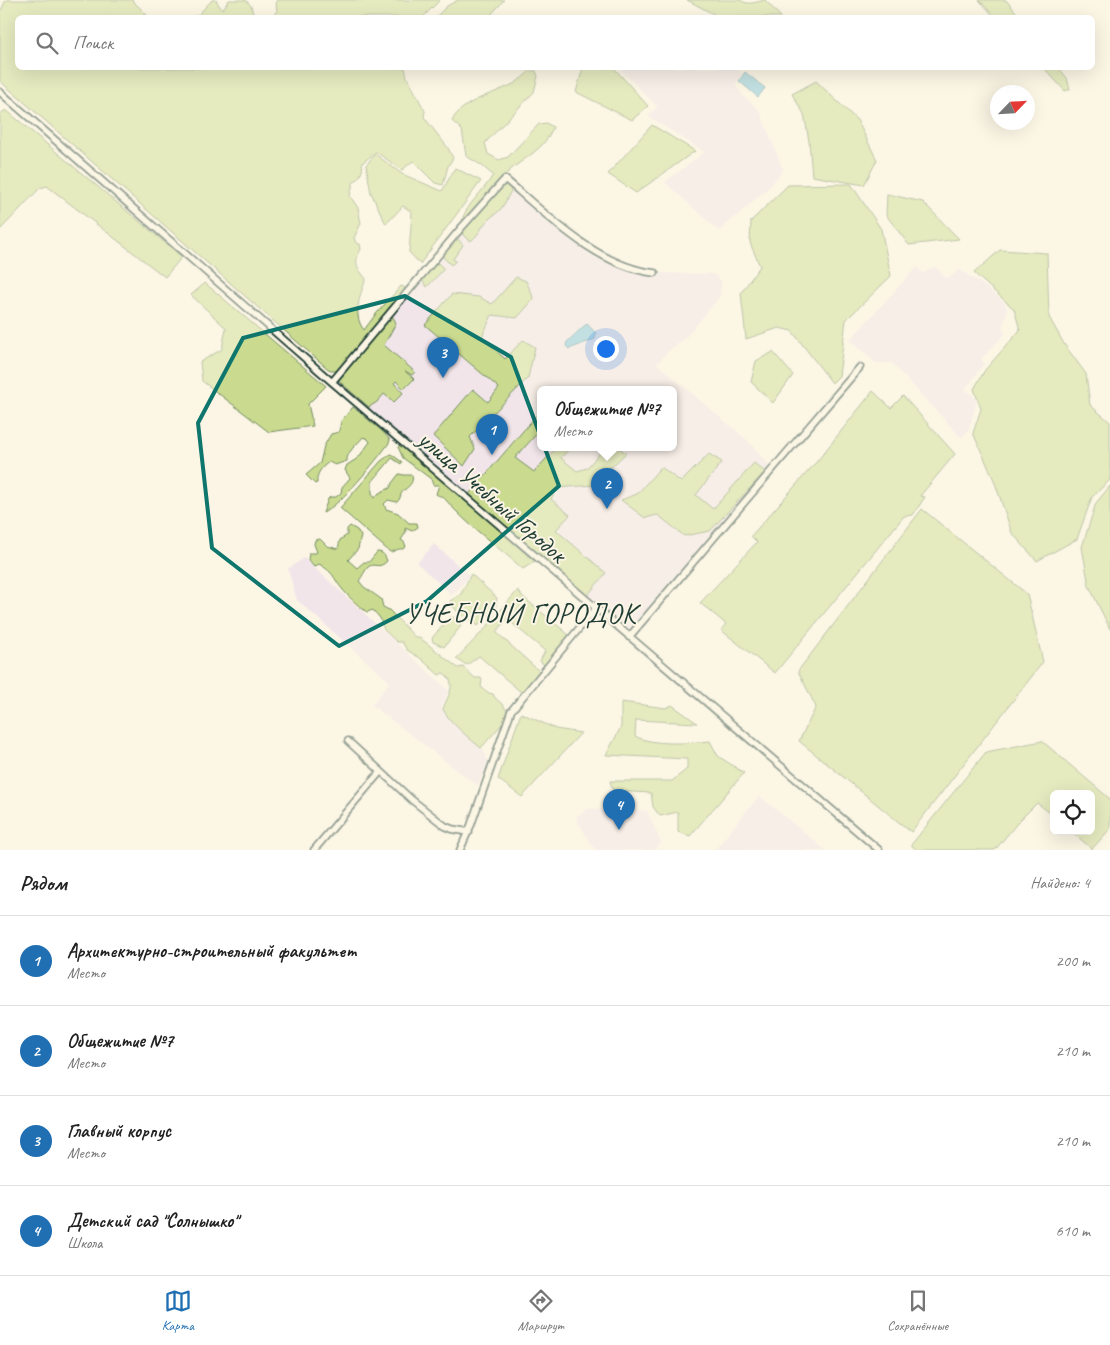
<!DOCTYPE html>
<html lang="ru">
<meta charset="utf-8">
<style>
body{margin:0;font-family:Caveat,sans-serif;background:#f6f6f6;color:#222}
.controls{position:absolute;right:15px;bottom:15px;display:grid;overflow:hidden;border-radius:8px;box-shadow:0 5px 20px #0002}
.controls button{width:45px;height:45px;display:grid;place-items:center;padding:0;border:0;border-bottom:1px solid #e0e0e0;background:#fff;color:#222;font:25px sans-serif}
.compass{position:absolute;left:990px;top:85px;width:45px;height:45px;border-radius:50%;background:#fff;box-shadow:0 5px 20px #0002;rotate:65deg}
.you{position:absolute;left:605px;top:348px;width:18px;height:18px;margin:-12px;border:4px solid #fff;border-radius:50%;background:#1a73e8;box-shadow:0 0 0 8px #1a73e833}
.badge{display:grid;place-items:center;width:32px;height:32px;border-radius:50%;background:#1f6fb2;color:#fff;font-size:16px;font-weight:700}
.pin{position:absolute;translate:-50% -41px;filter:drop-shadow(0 1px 2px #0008)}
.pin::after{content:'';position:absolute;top:26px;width:18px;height:15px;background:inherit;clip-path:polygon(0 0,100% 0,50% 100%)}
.popup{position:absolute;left:537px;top:386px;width:140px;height:65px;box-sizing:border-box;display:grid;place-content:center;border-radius:8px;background:#fff;filter:drop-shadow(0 1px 4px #0005);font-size:16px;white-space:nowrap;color:#767676}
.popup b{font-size:19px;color:#222}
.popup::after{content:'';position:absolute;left:50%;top:100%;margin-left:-10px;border:10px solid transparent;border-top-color:#fff}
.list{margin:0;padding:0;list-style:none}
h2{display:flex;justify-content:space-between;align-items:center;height:65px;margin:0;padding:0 20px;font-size:21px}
h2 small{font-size:16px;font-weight:400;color:#767676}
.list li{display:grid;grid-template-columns:32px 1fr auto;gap:15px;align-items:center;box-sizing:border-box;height:90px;padding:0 20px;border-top:1px solid #e0e0e0}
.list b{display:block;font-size:19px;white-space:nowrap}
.list p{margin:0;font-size:16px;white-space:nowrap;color:#767676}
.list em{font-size:16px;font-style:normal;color:#767676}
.icon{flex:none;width:28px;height:28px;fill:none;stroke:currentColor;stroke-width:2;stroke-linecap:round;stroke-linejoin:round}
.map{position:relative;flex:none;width:1110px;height:850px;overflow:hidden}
.search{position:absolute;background:#fff;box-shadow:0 5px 20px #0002;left:15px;right:15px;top:15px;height:55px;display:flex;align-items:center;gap:12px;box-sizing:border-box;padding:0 18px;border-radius:8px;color:#767676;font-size:19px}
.sheet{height:425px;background:#fff}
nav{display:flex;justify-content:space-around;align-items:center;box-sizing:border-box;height:70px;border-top:1px solid #e0e0e0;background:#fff;font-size:14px;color:#767676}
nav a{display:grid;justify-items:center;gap:2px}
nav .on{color:#1f6fb2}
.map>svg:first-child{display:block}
.built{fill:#f1e5e9;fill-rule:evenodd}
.green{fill:#cadb90;stroke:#748c62}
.water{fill:#7cc5dc;stroke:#578f99}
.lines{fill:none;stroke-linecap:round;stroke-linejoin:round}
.minor-casing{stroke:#1f3d34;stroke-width:9}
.minor{stroke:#fcf5e5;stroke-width:5.5}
.marked{fill:none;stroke:#0f766e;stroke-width:4;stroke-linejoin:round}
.labels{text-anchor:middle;stroke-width:4;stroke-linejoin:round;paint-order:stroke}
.street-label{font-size:25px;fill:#1f3d34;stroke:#fcf5e5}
.quarter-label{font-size:28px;letter-spacing:1px;fill:#1f3d34;stroke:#fcf5e5}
</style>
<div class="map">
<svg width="1110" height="850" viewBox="0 0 1110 850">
<rect width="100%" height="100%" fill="#fcf5e5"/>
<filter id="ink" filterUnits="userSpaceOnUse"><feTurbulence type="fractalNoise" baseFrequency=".02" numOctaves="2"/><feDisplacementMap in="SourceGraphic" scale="10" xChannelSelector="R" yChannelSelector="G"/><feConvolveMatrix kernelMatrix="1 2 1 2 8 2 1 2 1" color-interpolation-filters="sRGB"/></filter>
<g filter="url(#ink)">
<path class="built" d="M619,68H735L742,74L735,85L743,96L759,110L783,170L770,186L719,231L665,182L705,152L648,116L658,107Z
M505,180L595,252L643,273L713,274L721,281L720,296L686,337L667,352L657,364L749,442L771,468L630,636L333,382ZM541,390H673V448H541Z
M917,267L923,273L935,267L945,277L949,278L960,270L987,288L1005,303L1007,311L1002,328L1005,333L981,359L984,364L965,389L977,400L968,431L961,437L892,363H876L850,340Z
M434,544L470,576L452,595L417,563Z
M304,558L449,691L441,708L450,719L483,749L489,765L477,785L372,705L390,682L297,600L288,569Z
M759,796L807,835L825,850H715Z
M588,809L647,811L661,843L654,850H596L590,842L576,817Z"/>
<path class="green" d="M6,0H132L149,17L18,18V68H405L407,77L425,111L424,117L448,148L453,158L448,166L443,185L435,183L413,161L402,170L376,152L362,163C364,171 360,177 353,183L350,196L358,208L361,223L354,238L356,243L360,244L361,249C353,264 357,267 366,279C360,295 352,315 364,330L376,314L401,286L404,287L405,291L369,336L359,345L339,368L336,371H332L327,368L0,81V12Z
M212,0H216L220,7L223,9L229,0H246L251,6L254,17H192L198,15Z
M278,0H440L423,17H271L277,11L276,3Z
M458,0C473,0 488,0 504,0L489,17H436L447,6Z
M687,0H740C748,6 756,2 765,0L781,17H719Z
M979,0H1006L1020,17H995Z
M583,68H614L648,106L632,120L576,92Z
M1044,68H1059L1067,78L1070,89L1065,91Z
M530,71H536L538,76L534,92L485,143L488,154L499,160L508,157L539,124L546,123L553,127C544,151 524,157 507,173C493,188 480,204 466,219L462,220C466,205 484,191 493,175L481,165L466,156L462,130L452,121C462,100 495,94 515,83C520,80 525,75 530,71Z
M816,81L857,120L877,160L864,185L812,176L809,141L804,114L792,94Z
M6,110L182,257L165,277L47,186L40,188L0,230V114Z
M652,125L695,151L636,193L608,174Z
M375,154L402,174L442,191L455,168L481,181L420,264L409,252L412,212L403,206L386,224L371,193L366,165Z
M506,183L512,189C508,196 505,204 500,210C495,215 487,219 483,226C480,231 476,237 471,241L463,235L462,232Z
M851,184L881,229L891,276L846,320L839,376L832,383L792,331L779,328L746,339L741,293L760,266L750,243L751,221L788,185Z
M887,194L923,202L959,239L909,245L886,215Z
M457,238L463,245L453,259L456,261L451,265L442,256L451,243Z
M1000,250L1047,253L1049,317L1064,344L1086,374L1090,405L1110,422V480L1092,497L1077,539L1037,561L1012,533L994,480L973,433L981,409L974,389L985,370L1020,330L1014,309L974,273Z
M438,263L444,269L427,287L422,280L435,264Z
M516,277L526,281L534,299L517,318L492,315L482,337L505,359L523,340L535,347L528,378L470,437L475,449L464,466L433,436L473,389L488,402L499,388L425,325L452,294L479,297L492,304Z
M205,283L326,386L308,404L313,426L269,432L202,381L200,362L222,349L226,328L191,295Z
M393,317L396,323L384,345L415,372L412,375L405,371L414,379L404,389L396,381L394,383L403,393L394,402L384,394L377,402L369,407L341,383L339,380L344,374V371L390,318Z
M773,352L793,375L773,403L751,382L756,361Z
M873,391L891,408L903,396L955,454L920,496L925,497L913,515L904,516L775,673L721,630L726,624L700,603L757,542L751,536L818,460Z
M353,407L382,431L390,440L389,443C376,461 341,504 323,513L328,499L330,497H336L341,493L342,487L350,478L345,470L347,465L358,458L370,442L368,439L363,437C358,444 346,452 347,461L335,465L329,462C322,467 316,473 317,483L315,484L306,475L320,463L324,446L331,434L339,432L341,421Z
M541,410V429L515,458L534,472L556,448H570L561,458L577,471L587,468L604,448H619L626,453L601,477L595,485L557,488L551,499L570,515L556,530L606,573L587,596L469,494Z
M401,444L533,560L534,562L523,569C497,546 468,526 445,499C442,495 440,497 436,494L439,485H433L431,479L403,458L398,447Z
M391,454L402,462L401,464L392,458L372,482V493L375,498L379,493L390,488L392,483L399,474L404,475H412C414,483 409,486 403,491C400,494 401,499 397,502L388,500L384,504L386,509L398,513L409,523H417L418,527L412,531L405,528L406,532L401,540L404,542L406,546L403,549C397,548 395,552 390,552L340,508L381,461Z
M709,454L722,462L696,495L713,509L754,463L765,472L710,531L684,536L658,515L645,518L621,500L637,494L661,467L681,482Z
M1110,486V629L1089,586L1082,547L1096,503Z
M922,509L1027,594L1043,662L911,832L799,741L816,707L798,671Z
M350,526L357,530L361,536L358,549L348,560L357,568L364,562H369L377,552C383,552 385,555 387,561C379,570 374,562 368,567C365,570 362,577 359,581L364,587L381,599L383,607L389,610L415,637L420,638L458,668L463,667L475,678H481L482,680L481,687L489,693L493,694C497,703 503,701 507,712L503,723L481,748C471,740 447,720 443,709C447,697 459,682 443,673L439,675L420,658L407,650L402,642H397L384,630L380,618L373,610L367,612C358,606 350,598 343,590C332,577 336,574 319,564L314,567L308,560L309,553H316L317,552L314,544L315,540L320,539L327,546L338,549L340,540L347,535V529Z
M471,574L497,598L496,606L478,626C469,618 454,613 450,601L461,594Z
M518,590L522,596L569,635L545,666L540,661L545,651L507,619L496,632L539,671L522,693L479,656L467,665L456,659L484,630Z
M450,617C455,617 459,620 461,626L444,647L433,642L432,638Z
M621,702L666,708L672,705L697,723L636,720L635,736C653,746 689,743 710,741L718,756L744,773L690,836L678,832V812L660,816L653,807L651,793L613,791L610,781H672L687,769V759L606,755L621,727Z
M521,713L556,729L581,733L522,797L498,779Z
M1042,741L1110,799V829L1092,849L1071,831H1091V794H1054V816L1037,803L1019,821L995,850H917L911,845L986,752Z"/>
<path class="water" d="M745,72L765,88L758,97L739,81Z
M587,324L596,333L595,339L569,349L566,346L567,342L584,326Z"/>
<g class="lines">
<g class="minor-casing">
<path id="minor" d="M0,92L332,382L879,850
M332,382L462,227L505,179C547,215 598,267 655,273
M629,637L860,367
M348,741L412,800L445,826L452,829L469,832
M314,850L380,772
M460,850L471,825L511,711L596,608"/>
</g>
<use href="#minor" class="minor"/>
</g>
</g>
<path d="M0 0H1110V850H0ZM405,296L511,357L559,486L427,601L339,646L212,548L198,423L243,338Z" fill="#fcf5e5" fill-opacity=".55" fill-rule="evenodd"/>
<path class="marked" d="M405,296L511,357L559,486L427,601L339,646L212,548L198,423L243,338Z"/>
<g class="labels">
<g class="street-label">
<text transform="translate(493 496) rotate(41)" y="9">улица Учебный Городок</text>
</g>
<g class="quarter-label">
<text x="521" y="623">УЧЕБНЫЙ ГОРОДОК</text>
</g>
</g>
</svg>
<div class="controls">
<button><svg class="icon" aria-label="locate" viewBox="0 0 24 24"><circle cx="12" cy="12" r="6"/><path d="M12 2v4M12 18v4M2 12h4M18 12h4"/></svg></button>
</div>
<svg class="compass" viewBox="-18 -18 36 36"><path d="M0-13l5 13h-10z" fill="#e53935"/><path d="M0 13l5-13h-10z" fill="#767676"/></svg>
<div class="you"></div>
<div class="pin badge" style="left:492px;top:455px">1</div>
<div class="pin badge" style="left:607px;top:509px">2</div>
<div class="popup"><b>Общежитие №7</b>Место</div>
<div class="pin badge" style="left:443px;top:378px">3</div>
<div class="pin badge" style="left:619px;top:830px">4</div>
<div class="search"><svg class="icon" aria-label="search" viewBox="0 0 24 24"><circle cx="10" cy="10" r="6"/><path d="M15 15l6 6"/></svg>Поиск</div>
</div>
<section class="sheet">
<h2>Рядом<small>Найдено: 4</small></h2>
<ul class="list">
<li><span class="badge">1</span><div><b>Архитектурно-строительный факультет</b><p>Место</p></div><em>200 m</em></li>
<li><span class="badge">2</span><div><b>Общежитие №7</b><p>Место</p></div><em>210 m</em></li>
<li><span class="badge">3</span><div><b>Главный корпус</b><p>Место</p></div><em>210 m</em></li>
<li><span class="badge">4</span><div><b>Детский сад &quot;Солнышко&quot;</b><p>Школа</p></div><em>610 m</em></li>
</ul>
</section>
<nav>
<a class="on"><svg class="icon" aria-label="map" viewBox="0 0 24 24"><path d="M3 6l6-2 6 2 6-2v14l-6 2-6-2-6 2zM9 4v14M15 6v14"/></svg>Карта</a>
<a><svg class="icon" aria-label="directions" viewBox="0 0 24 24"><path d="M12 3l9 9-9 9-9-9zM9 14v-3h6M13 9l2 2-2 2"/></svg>Маршрут</a>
<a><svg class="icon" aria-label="saved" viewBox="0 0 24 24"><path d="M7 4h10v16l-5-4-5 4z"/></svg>Сохранённые</a>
</nav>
